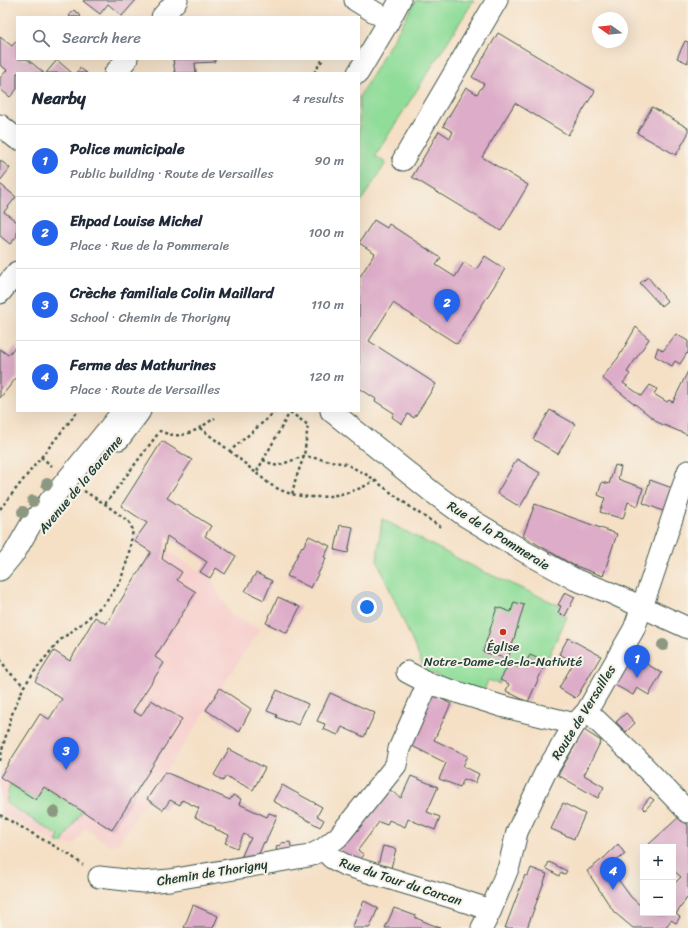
<!DOCTYPE html>
<meta charset="utf-8">
<style>
body{margin:0;font-family:Sriracha,sans-serif;background:#f6f6f7;color:#1f2937}
.controls{position:absolute;right:12px;bottom:12px;display:grid;overflow:hidden;border-radius:0px;box-shadow:0 4px 16px #0002}
.controls button{width:36px;height:36px;display:grid;place-items:center;padding:0;border:0;border-bottom:1px solid #e0e1e3;background:#fff;color:#1f2937;font:20px sans-serif}
.compass{position:absolute;left:592px;top:12px;width:36px;height:36px;border-radius:50%;background:#fff;box-shadow:0 4px 16px #0002;rotate:285deg}
.you{position:absolute;left:367px;top:607px;width:14px;height:14px;margin:-10px;border:3px solid #fff;border-radius:50%;background:#1a73e8;box-shadow:0 0 0 6px #1a73e833}
.badge{display:grid;place-items:center;width:26px;height:26px;border-radius:50%;background:#2563eb;color:#fff;font-size:13px;font-weight:700}
.pin{position:absolute;translate:-50% -33px;filter:drop-shadow(0 1px 2px #0008)}
.pin::after{content:'';position:absolute;top:21px;width:14px;height:12px;background:inherit;clip-path:polygon(0 0,100% 0,50% 100%)}
.list{margin:0;padding:0;list-style:none}
h2{display:flex;justify-content:space-between;align-items:center;height:52px;margin:0;padding:0 16px;font-size:17px}
h2 small{font-size:13px;font-weight:400;color:#747a83}
.list li{display:grid;grid-template-columns:26px 1fr auto;gap:12px;align-items:center;box-sizing:border-box;height:72px;padding:0 16px;border-top:1px solid #e0e1e3}
.list b{display:block;font-size:15px;white-space:nowrap}
.list p{margin:0;font-size:13px;white-space:nowrap;color:#747a83}
.list em{font-size:13px;font-style:normal;color:#747a83}
.icon{flex:none;width:22px;height:22px;fill:none;stroke:currentColor;stroke-width:2;stroke-linecap:round;stroke-linejoin:round}
.map{position:relative;flex:none;width:688px;height:928px;overflow:hidden}
.search{position:absolute;background:#fff;box-shadow:0 4px 16px #0002;left:16px;top:16px;width:344px;height:44px;display:flex;align-items:center;gap:10px;box-sizing:border-box;padding:0 14px;border-radius:0px;color:#747a83;font-size:15px}
.panel{position:absolute;background:#fff;box-shadow:0 4px 16px #0002;left:16px;top:72px;width:344px;height:340px;border-radius:0px}
.map>svg:first-child{display:block}
.built{fill:#f7d0ce}
.green{fill:#90dd9a;stroke:#588d67}
.building{fill:#ddacc8}
.lines{fill:none;stroke-linecap:round;stroke-linejoin:round}
.minor-casing{stroke:#3f554a;stroke-width:23}
.path{stroke:#3f554a;stroke-width:2.5;stroke-dasharray:3 3;stroke-linecap:butt}
.minor{stroke:#fff;stroke-width:21}
.tree{fill:#8c9881}
.poi-dot{fill:#c8321e;stroke:#f7f3e8;stroke-width:1.5}
.labels{text-anchor:middle;stroke-width:4;stroke-linejoin:round;paint-order:stroke}
.street-label{font-size:13px;fill:#1f3d34;stroke:#f7f3e8}
.poi-label{font-size:13px;fill:#1f3d34;stroke:#f7f3e8}
</style>
<div class="map">
<svg width="688" height="928" viewBox="0 0 688 928">
<rect width="100%" height="100%" fill="#f7f3e8"/>
<filter id="ink" filterUnits="userSpaceOnUse"><feTurbulence type="fractalNoise" baseFrequency=".025" numOctaves="2"/><feDisplacementMap in="SourceGraphic" scale="8" xChannelSelector="R" yChannelSelector="G"/><feConvolveMatrix kernelMatrix="1 2 1 2 8 2 1 2 1" color-interpolation-filters="sRGB"/></filter>
<filter id="wash" filterUnits="userSpaceOnUse"><feTurbulence type="fractalNoise" baseFrequency=".012" numOctaves="4" result="noise"/><feDisplacementMap in="SourceGraphic" scale="16" xChannelSelector="R" yChannelSelector="G"/><feGaussianBlur stdDeviation="0.9" result="paint"/><feColorMatrix in="noise" values="0 0 0 0 0 0 0 0 0 0 0 0 0 0 0 0 0 1.4 0 .05"/><feComposite in="paint" operator="in"/></filter>
<g filter="url(#wash)">
<rect width="100%" height="100%" fill="#f5e0c6"/>
<path class="built" d="M147,523L164,549L210,578L231,615L260,629L120,841L115,845L110,846L85,828L74,845L61,844L0,814V777L40,714L49,719L62,699L35,681L54,651L70,661L95,617L106,624L151,552L134,541Z"/>
<path class="green" d="M416,0H474L375,156L386,163L359,204V97Z
M382,519L480,570L561,606L558,613L567,617L546,662L530,655L526,662L518,667L509,664L499,684L488,680L484,691L440,679L436,674L426,673L377,560Z
M10,784L36,800L44,787L82,811L61,844L56,841L59,836L6,803Z"/>
<g id="blocks">
<path class="building" d="M84,0H136L122,16L108,4L100,14L83,1Z
M74,10L81,16L80,17H70L69,16Z
M498,33L595,91L568,135L515,103L482,157L528,185L501,231L412,177L439,131L450,138L453,132L443,126L466,87L477,94L484,84L472,77Z
M0,37L12,46L17,40V59H27L44,73H17V89L10,97L0,89V78L7,70L0,65Z
M685,41L688,42V63L677,58Z
M173,59H215V62L195,63L196,73H175Z
M57,60L72,73H46Z
M80,68L87,73H76Z
M652,107L688,128V134L676,155L637,133Z
M0,160L10,168L0,181Z
M0,184L16,197L4,212L17,222V236L10,244L0,236Z
M374,220L387,228L389,224L441,258L436,265L455,277L464,262L476,270L485,256L505,269L457,344L393,303L369,341L436,384L414,418L408,414L402,424L392,417L394,413L375,401L376,399L359,388V278L375,253L359,243Z
M648,277L667,301L661,306L640,283Z
M636,327L649,339L627,372L630,374L623,383L642,396L650,385L657,389L654,394L667,402L669,400L673,402L688,371V435L659,423L602,378L618,358Z
M676,334L688,341V354L687,353L680,364L675,361L672,366L655,356L658,347L663,351Z
M17,345V377L0,398V349L8,355Z
M550,410L575,424L558,454L533,439Z
M162,441L192,460L167,498L211,526L205,536L236,556L225,574L216,568L210,578L200,572L207,562L167,536L162,559L182,572L177,580L196,592L155,657L164,663L133,711L141,716L151,700L182,719L112,830L44,787L36,800L0,777L40,714L49,719L62,699L35,681L54,651L70,661L95,617L106,624L151,552L134,541L147,523L121,506Z
M517,459L540,473L520,507L497,493Z
M615,465L621,467L618,479L643,488L638,506L628,502L623,519L600,512L605,498L598,495L602,482L609,484Z
M650,480L672,488L663,511L643,503Z
M535,504L617,534L603,576L573,565L523,536Z
M340,525L353,527L348,553L335,550Z
M309,536L330,546L324,557L326,558L311,588L287,576L302,546L303,547Z
M256,573L272,581L264,600L245,591Z
M565,592L575,597L565,616L558,613L561,606L558,605Z
M278,597L300,607L287,633L266,623Z
M514,602L524,605L508,659L483,652L497,607L511,612Z
M568,638L601,656L578,695L575,698L559,688L574,662L559,654Z
M630,654L662,673L649,695L637,688L633,695L613,684Z
M530,655L546,662L528,702L506,691L509,684L500,680L509,664L518,667L521,660L526,662Z
M220,688L251,709L239,732L206,710Z
M277,690L308,704L298,725L289,721L288,722L276,717L277,715L267,711Z
M330,693L375,713L364,737L342,727L338,735L323,729L325,724L317,721Z
M432,694L451,704L434,740L468,756L463,766L479,774L475,783L464,779L460,787L439,779L446,763L408,744Z
M626,713L635,723L626,732L616,722Z
M584,730L601,741L584,775L604,787L598,798L558,775Z
M229,749L265,768L253,790L226,776L223,781L214,775Z
M165,772L230,800L233,795L241,799L239,804L267,817L269,813L277,816L265,843L264,842L258,856L240,860L248,842H249L251,838L244,834L237,848L225,843L229,835L215,829L216,828L195,817L199,808L182,800L180,805L170,800L163,810L147,799Z
M411,776L438,787L427,812L440,817L435,830L408,819L405,827L389,820L387,825L379,822L358,850L364,855L359,861L338,850L386,787L401,798Z
M282,785L322,807L317,816L324,820L320,827L273,801Z
M650,797L654,800L645,810L642,807Z
M563,803L585,814L574,839L551,829Z
M679,817L688,825V899L687,898L676,914L680,917L676,923L671,920L666,928H633L614,912L587,871L604,858L618,844L625,854L609,867L631,897L643,908V913H673V885L681,877L673,870V847H650L648,845Z
M290,842L292,850L277,853L276,846L281,845V843Z
M383,846L396,849L391,868L378,865Z
M549,862L567,871L565,874L561,873L559,876L546,868Z
M531,868L547,874L527,928H505L525,875L528,876Z
M364,901L378,908L370,927L369,928H352Z
M193,905L218,916L213,928H184Z
M394,908L416,916V918L440,928H385Z"/>
</g>
</g>
<g filter="url(#ink)">
<use href="#blocks" fill-opacity="0" stroke="#3f554a" stroke-width="1"/>
<g class="lines">
<g class="minor-casing">
<path id="minor" d="M355,0L389,21
M162,17L177,0
M115,73L127,59
M358,73L389,21L400,0
M0,125L17,139
M403,160L497,0
M0,293L17,272
M331,411L432,492L465,516L525,552L576,580L611,593L688,628
M119,439L138,414L140,411
M0,570L15,552L31,524L123,411
M407,672L428,683
M587,711L635,757L688,812
M323,849L332,858L345,865L457,899L491,910
M99,877L143,882L170,880L309,856L323,849L338,837L396,765L399,749L428,683L501,706L575,724
M482,928L491,910L509,866L517,832L545,773L575,724L587,711L634,629L650,584L688,471"/>
</g>
<path class="path" d="M314,73L323,59
M289,411L290,412L256,473C262,477 267,483 273,486C298,501 329,499 355,490C362,488 368,484 375,481
M290,412L308,425L304,456L295,481L292,495
M200,428L230,451L276,411
M230,451L256,473
M41,457L52,466
M263,460L277,466L304,456L346,464L369,476L417,512L441,527
M105,504L160,431C164,433 169,434 173,435C189,437 202,426 215,418
M0,509L78,411
M0,659L8,671L24,686
M0,761L3,746L13,711L24,686L40,664L59,641L85,621L106,602L120,582L128,558L133,530L129,522L105,504L84,491
M0,815L70,855L83,865"/>
<use href="#minor" class="minor"/>
</g>
<g class="tree">
<circle cx="47" cy="484" r="6"/>
<circle cx="33" cy="501" r="6"/>
<circle cx="23" cy="512" r="6"/>
<circle cx="663" cy="645" r="6"/>
<circle cx="54" cy="812" r="6"/>
</g>
</g>
<circle class="poi-dot" cx="503" cy="632" r="4"/>
<g class="labels">
<g class="street-label">
<text transform="translate(80 484) rotate(-50)" y="5">Avenue de la Garenne</text>
<text transform="translate(499 535) rotate(32)" y="5">Rue de la Pommeraie</text>
<text transform="translate(583 712) rotate(-58)" y="5">Route de Versailles</text>
<text transform="translate(212 872) rotate(-9)" y="5">Chemin de Thorigny</text>
<text transform="translate(401 881) rotate(18)" y="5">Rue du Tour du Carcan</text>
</g>
<g class="poi-label">
<text x="503" y="651">Église<tspan x="503" dy="15">Notre-Dame-de-la-Nativité</tspan></text>
</g>
</g>
</svg>
<div class="controls">
<button>+</button>
<button>−</button>
</div>
<svg class="compass" viewBox="-18 -18 36 36"><path d="M0-13l5 13h-10z" fill="#e53935"/><path d="M0 13l5-13h-10z" fill="#747a83"/></svg>
<div class="you"></div>
<div class="pin badge" style="left:637px;top:678px">1</div>
<div class="pin badge" style="left:447px;top:322px">2</div>
<div class="pin badge" style="left:66px;top:770px">3</div>
<div class="pin badge" style="left:613px;top:890px">4</div>
<div class="search"><svg class="icon" aria-label="search" viewBox="0 0 24 24"><circle cx="10" cy="10" r="6"/><path d="M15 15l6 6"/></svg>Search here</div>
<section class="panel">
<h2>Nearby<small>4 results</small></h2>
<ul class="list">
<li><span class="badge">1</span><div><b>Police municipale</b><p>Public building · Route de Versailles</p></div><em>90 m</em></li>
<li><span class="badge">2</span><div><b>Ehpad Louise Michel</b><p>Place · Rue de la Pommeraie</p></div><em>100 m</em></li>
<li><span class="badge">3</span><div><b>Crèche familiale Colin Maillard</b><p>School · Chemin de Thorigny</p></div><em>110 m</em></li>
<li><span class="badge">4</span><div><b>Ferme des Mathurines</b><p>Place · Route de Versailles</p></div><em>120 m</em></li>
</ul>
</section>
</div>
